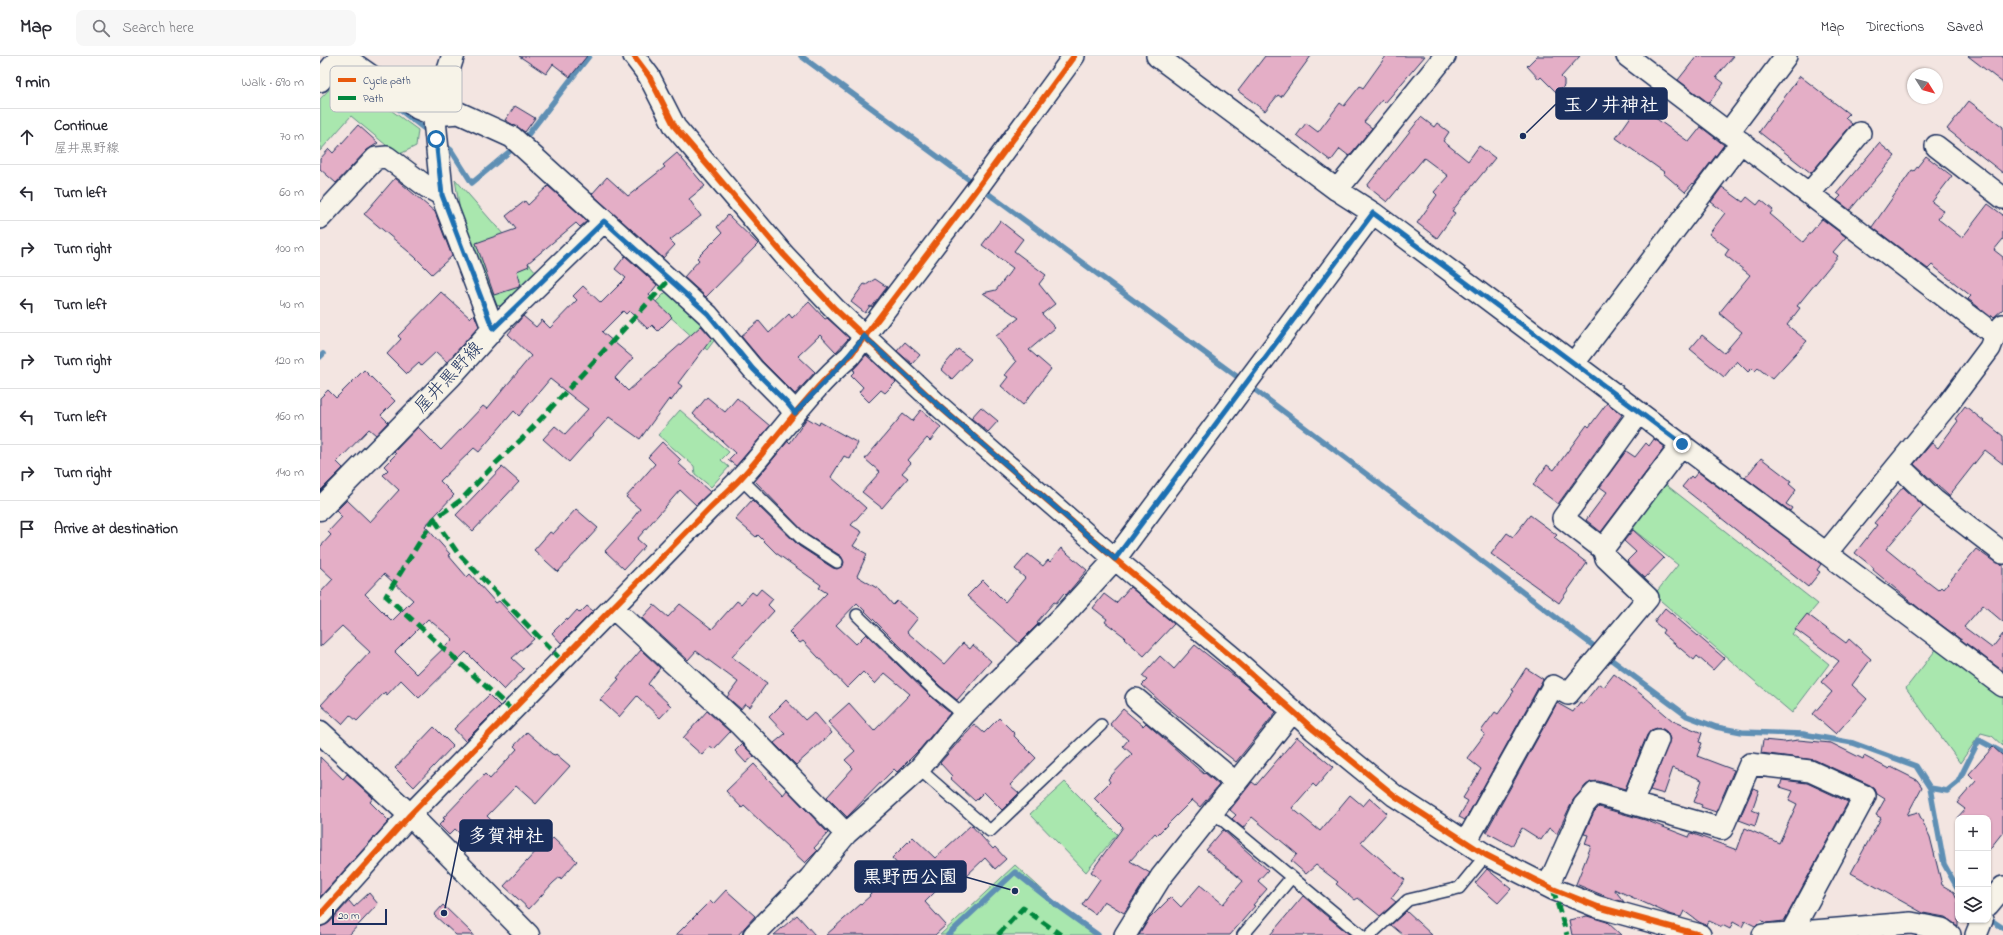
<!DOCTYPE html>
<meta charset="utf-8">
<style>
body{margin:0;font-family:"Indie Flower","Klee One",sans-serif;background:#f7f7f7;color:#2b2b33}
.controls{position:absolute;right:12px;bottom:12px;display:grid;overflow:hidden;border-radius:8px;box-shadow:0 1px 3px #0004}
.controls button{width:36px;height:36px;display:grid;place-items:center;padding:0;border:0;border-bottom:1px solid #e1e1e2;background:#fff;color:#2b2b33;font:20px sans-serif}
.compass{position:absolute;left:1587px;top:12px;width:36px;height:36px;border-radius:50%;background:#fff;box-shadow:0 1px 3px #0004;rotate:127deg}
.scale{position:absolute;left:12px;bottom:10px;width:55px;box-sizing:border-box;padding-left:4px;border:2px solid #1b2f5e;border-top:0;font-size:11px;line-height:14px;white-space:nowrap;color:#1b2f5e;-webkit-text-stroke:3px #f7f3e8;paint-order:stroke}
.stop{position:absolute;width:12px;height:12px;margin:-9px;border:3px solid #1f6fb2;border-radius:50%;background:#fff}
.stop.end{background:#1f6fb2;border-color:#fff;box-shadow:0 1px 4px #0008}
.list{margin:0;padding:0;list-style:none}
h2{display:flex;justify-content:space-between;align-items:center;height:52px;margin:0;padding:0 16px;font-size:17px}
h2 small{font-size:13px;font-weight:400;color:#7c7c81}
.list li{display:grid;grid-template-columns:26px 1fr auto;gap:12px;align-items:center;box-sizing:border-box;height:56px;padding:0 16px;border-top:1px solid #e1e1e2}
.list b{display:block;font-size:15px;white-space:nowrap}
.list p{margin:0;font-size:13px;white-space:nowrap;color:#7c7c81}
.list em{font-size:13px;font-style:normal;color:#7c7c81}
.icon{flex:none;width:22px;height:22px;fill:none;stroke:currentColor;stroke-width:2;stroke-linecap:round;stroke-linejoin:round}
.map{position:relative;flex:none;width:1683px;height:879px;overflow:hidden}
header{display:flex;align-items:center;gap:24px;box-sizing:border-box;height:56px;padding:0 20px;background:#fff;border-bottom:1px solid #e1e1e2}
header strong{font-size:19px}
nav{display:flex;gap:22px;margin-inline-start:auto;font-size:14px}
.search{width:280px;height:36px;background:#f7f7f7;display:flex;align-items:center;gap:10px;box-sizing:border-box;padding:0 14px;border-radius:8px;color:#7c7c81;font-size:15px}
main{display:flex}
aside{flex:1;background:#fff}
.map>svg:first-child{display:block}
.green{fill:#a9e7ae;stroke:#628b86}
.lines{fill:none;stroke-linecap:round;stroke-linejoin:round}
.stream{stroke:#5f8fb4;stroke-width:5.5}
.building{fill:#e4aec6;stroke:#1b2f5e;fill-rule:evenodd}
.lane-casing{stroke:#1b2f5e;stroke-width:14}
.street-casing{stroke:#1b2f5e;stroke-width:24}
.secondary-casing{stroke:#1b2f5e;stroke-width:25}
.lane{stroke:#f7f3e8;stroke-width:11}
.street{stroke:#f7f3e8;stroke-width:21}
.secondary{stroke:#f7f3e8;stroke-width:22}
.quiet{stroke:#00873e;stroke-width:5;stroke-dasharray:10 5;stroke-linecap:butt}
.cycleway-casing{stroke:#f7f3e8;stroke-width:8}
.cycleway{stroke:#e8590c;stroke-width:6}
.route{stroke:#1f6fb2;stroke-width:5}
.labels{text-anchor:middle;stroke-width:3;stroke-linejoin:round;paint-order:stroke}
.street-label{font-size:18px;fill:#1b2f5e;stroke:#f7f3e8}
.key{fill:#f7f3e8;stroke:#b5b8bf;stroke-width:1}
.key-label{font-size:11px;fill:#1b2f5e}
.leader{fill:none;stroke:#1b2f5e;stroke-width:1.5}
.callout-dot{fill:#1b2f5e;stroke:#f7f3e8;stroke-width:1.5}
.callout{fill:#1b2f5e;stroke:#1b2f5e;stroke-width:1.5}
.callout-label{font-size:19px;text-anchor:middle;font-weight:bold;fill:#fff}
</style>
<header>
<strong>Map</strong>
<div class="search"><svg class="icon" aria-label="search" viewBox="0 0 24 24"><circle cx="10" cy="10" r="6"/><path d="M15 15l6 6"/></svg>Search here</div>
<nav><a>Map</a><a>Directions</a><a>Saved</a></nav>
</header>
<main>
<aside>
<h2>9 min<small>Walk · 690 m</small></h2>
<ul class="list">
<li><svg class="icon" aria-label="ahead" viewBox="0 0 24 24"><path d="M12 20V5M6 11l6-6 6 6"/></svg><div><b>Continue</b><p>屋井黒野線</p></div><em>70 m</em></li>
<li><svg class="icon" aria-label="left" viewBox="0 0 24 24"><path d="M17 20v-9H6M10 6l-5 5 5 5"/></svg><div><b>Turn left</b></div><em>60 m</em></li>
<li><svg class="icon" aria-label="right" viewBox="0 0 24 24"><path d="M7 20v-9h11M14 6l5 5-5 5"/></svg><div><b>Turn right</b></div><em>100 m</em></li>
<li><svg class="icon" aria-label="left" viewBox="0 0 24 24"><path d="M17 20v-9H6M10 6l-5 5 5 5"/></svg><div><b>Turn left</b></div><em>40 m</em></li>
<li><svg class="icon" aria-label="right" viewBox="0 0 24 24"><path d="M7 20v-9h11M14 6l5 5-5 5"/></svg><div><b>Turn right</b></div><em>120 m</em></li>
<li><svg class="icon" aria-label="left" viewBox="0 0 24 24"><path d="M17 20v-9H6M10 6l-5 5 5 5"/></svg><div><b>Turn left</b></div><em>160 m</em></li>
<li><svg class="icon" aria-label="right" viewBox="0 0 24 24"><path d="M7 20v-9h11M14 6l5 5-5 5"/></svg><div><b>Turn right</b></div><em>140 m</em></li>
<li><svg class="icon" aria-label="arrive" viewBox="0 0 24 24"><path d="M6 21V4h12l-3 4 3 4H6"/></svg><div><b>Arrive at destination</b></div></li>
</ul>
</aside>
<div class="map">
<svg width="1683" height="879" viewBox="0 0 1683 879">
<rect width="100%" height="100%" fill="#f3e5e1"/>
<filter id="ink" filterUnits="userSpaceOnUse"><feTurbulence type="fractalNoise" baseFrequency=".025" numOctaves="2"/><feDisplacementMap in="SourceGraphic" scale="8" xChannelSelector="R" yChannelSelector="G"/><feConvolveMatrix kernelMatrix="1 2 1 2 8 2 1 2 1" color-interpolation-filters="sRGB"/></filter>
<g filter="url(#ink)">
<path class="green" d="M23,19L98,74L96,90L78,99L31,60L0,95V43Z
M135,123L217,217L183,250L174,249L141,162Z
M348,234L399,278L387,294L335,247Z
M360,354L409,396L401,404L409,411L391,431L375,418L374,410L338,379Z
M1344,427L1498,548L1472,578L1509,608L1472,657L1334,539L1358,509L1311,472Z
M1618,591L1683,639V690L1672,680L1661,677L1640,707L1586,632Z
M745,726L797,778L766,816L710,758Z
M695,809L752,861L776,879H620Z"/>
<g class="lines">
<path class="stream" d="M481,0L655,128
M62,40L110,77
M203,85L269,0
M123,88L131,94L152,127L196,90
M662,133L923,325
M0,301L3,298
M930,330L1279,594
M1285,599L1367,660L1396,671L1422,676L1483,678L1533,687L1596,710L1610,732L1624,808L1638,833
M1610,732L1627,735L1638,726L1659,684L1683,697
M1668,862L1683,872
M628,879L695,816L739,851L778,879"/>
</g>
<path class="building" d="M199,0H267L250,21L233,8L226,18Z
M945,0H991L961,41L958,39L945,55L918,35Z
M1066,0H1105L1065,47L1062,44L1044,66L1052,72L1029,100L1020,93L1011,105L977,79L986,67L998,76L1020,47L1024,50L1040,30L1043,32Z
M1217,0H1260L1241,21L1244,24V30L1237,37L1221,21L1219,23L1207,10Z
M1377,0H1414L1396,21L1404,27L1389,47L1358,24Z
M1648,0H1683V27Z
M1480,20L1529,58L1525,62L1532,68L1491,117L1439,76Z
M1649,45L1683,71V117L1627,73Z
M1325,47L1338,56L1334,61L1369,86L1381,71L1404,89L1374,128L1373,127L1365,136L1343,117L1344,116L1296,82L1316,53L1319,55Z
M195,50L215,62L205,76L185,64Z
M1101,61L1114,71L1117,67L1129,76L1123,85L1148,105L1159,90L1175,102L1132,155L1135,157L1117,182L1097,167L1117,139L1114,136L1128,120L1104,102L1067,146L1047,130Z
M38,69L58,87L47,94L16,127L0,113V103L9,93L13,97Z
M1559,87L1575,100L1530,154L1517,144L1521,140L1517,137Z
M357,97L385,130L369,143L381,160L350,184L355,189L343,202L272,138L287,121L308,140L345,111L343,109Z
M1606,100L1632,120L1612,146L1624,155L1618,163L1642,182L1668,148L1683,159V183L1674,194L1683,201V253L1674,261L1672,259L1671,261L1648,243L1651,240L1612,209L1608,213L1552,171L1592,114L1594,115Z
M75,122L115,156L132,200L112,218L95,201L44,158Z
M228,130L267,165L260,171L256,167L208,207L209,210L197,215L200,225L199,231L174,239L156,187L196,173L186,160L205,145L208,149Z
M1402,131L1423,146L1427,141L1437,149L1441,144L1453,154L1450,158L1483,186L1502,163L1526,181L1513,196L1518,200L1477,250L1480,252L1467,269L1487,285L1452,323L1438,312L1435,315L1432,312L1428,316L1417,305L1404,321L1370,293L1382,279L1404,297L1422,276L1399,257L1430,219L1405,199L1409,193L1389,178L1405,157L1391,146Z
M408,159L438,188L386,241L364,221L379,204L377,202L402,177L397,171Z
M680,165L703,183L694,195L726,219L719,228L735,248L722,258L735,272L709,294L731,313L703,349L681,330L688,321L685,319L696,306L676,280L699,262L663,237L676,234L693,212L662,189Z
M305,200L337,229L329,239L352,261L338,275L332,269L328,273L309,255L306,258L303,255L282,276L313,302L295,322L308,335L381,270L392,282L358,327L362,330L351,345L349,343L320,383L289,361L249,406L223,383L235,370L245,378L268,353L230,323L199,360L194,355L159,396L154,392L120,425L134,439L105,470L130,498L128,499L147,521L150,518L176,547L179,545L214,583L192,602L204,613L184,634L146,596L99,642L81,624L67,639L65,636L37,665L30,659L22,668L1,649L50,596L22,570L0,591V537L13,523L0,511V491L11,479L8,476L22,461L16,455L27,444L50,466L79,434L63,419L68,414L64,410L76,398L74,396L98,371L121,394L163,350L167,353L211,300L188,278L203,260L216,271L222,264L230,272L257,244L253,240L263,230L281,247L306,222L295,213ZM64,518L93,544L72,565L45,538ZM108,563L133,583L97,618L75,596Z
M555,223L567,231L552,251L550,250L545,257L531,246L544,228L546,229Z
M121,236L150,262L154,258L159,270L127,306L116,296L101,310L99,307L87,318L67,298L81,283L78,280Z
M489,246L505,263L507,262L529,282L516,296L500,279L478,300L495,316L475,338L442,305L421,280L439,265L449,277L469,258L472,262Z
M585,286L600,299L592,308L577,295Z
M638,293L651,303L632,323L621,313Z
M546,299L576,326L565,337L561,334L549,346L539,336L543,331L531,319L535,315L533,314Z
M44,314L75,345L61,359L68,366L56,379L49,373L17,406L23,412L0,435V342L8,334L16,342Z
M387,341L405,356L417,342L450,370L416,410L408,404L415,397L373,358Z
M1287,347L1302,359L1238,448L1213,429L1227,409L1234,414L1267,369L1269,371Z
M1645,350L1683,380V408L1665,394L1629,440L1594,408L1612,387L1618,392L1638,365L1635,363Z
M661,351L678,365L668,376L651,362Z
M601,354L621,371L610,385L607,382L588,404L591,407L582,417L588,422L562,452L542,436L560,416L545,403L583,358L592,365Z
M487,362L499,369L500,366L538,387L530,403L524,400L511,421L546,452L531,469L542,476L533,490L547,498L537,520L560,534L573,549L577,545L598,562L587,576L624,608L643,587L650,593L653,589L671,605L637,644L620,630L537,547L516,569L536,588L546,578L610,640L630,657L600,693L577,716L574,713L527,761L507,741L533,712L525,704L535,695L508,666L529,647L554,675L590,638L565,617L555,628L543,616L527,632L483,585L480,587L469,576L507,537L499,532L501,529L456,497L438,479L436,481L415,463L432,444L479,490L513,512L517,513L523,510L524,506L521,500L487,479L435,425L468,385L470,387Z
M1334,383L1345,391L1281,476L1266,464L1287,436L1280,431L1306,395L1315,401L1326,387L1329,390Z
M342,386L361,404L358,407L390,436L376,449L360,434L317,483L325,490L304,513L285,495L313,464L312,463L320,453L306,441L335,408L328,401Z
M1441,402L1471,425L1469,428L1476,434L1466,448L1472,452L1470,455L1425,422Z
M182,411L199,426L153,475L136,459Z
M1378,416L1501,508L1497,514L1500,516L1488,531L1362,431L1371,420L1373,422Z
M1583,431L1603,450L1566,493L1593,515L1618,534L1621,531L1623,533L1656,493L1676,507L1683,509V566L1663,549L1644,571L1672,592L1683,578V615L1600,553L1553,514L1554,512L1535,497L1557,469L1554,467L1567,452L1566,451Z
M256,453L278,472L238,516L214,494L230,476L233,478Z
M1210,459L1237,479L1234,482L1267,507L1239,547L1171,498L1187,477L1193,481Z
M1313,474L1344,502L1325,522L1307,505L1316,496L1304,485Z
M741,492L767,514L746,539L744,537L736,547L734,546L717,566L719,567L699,587L647,540L663,524L685,546L705,522L695,513L708,498L723,510L728,504L730,506Z
M810,531L854,568L824,600L804,582L805,581L785,566L787,563L773,552L784,538L796,547Z
M441,533L453,543L448,549L454,555L412,601L447,627L430,651L425,648L421,653L407,641L418,626L376,595L368,604L322,562L334,549L348,561L360,548L392,573L417,545L421,548L432,536L436,539Z
M267,550L273,555L241,587L232,577L247,562L248,564L257,554L260,557Z
M1345,552L1404,602L1393,614L1377,600L1374,604L1342,577L1344,574L1334,566Z
M1487,558L1526,587L1529,583L1551,603L1532,629L1547,643L1516,678L1493,658L1512,636L1501,626L1519,605L1475,573Z
M875,589L923,627L956,656L916,706L843,648L822,629L827,624L822,620L840,600L854,613Z
M321,594L340,612L328,628L351,650L340,662L317,640L299,661L280,644L299,623L297,622Z
M1206,612L1223,623L1145,764L1139,761L1148,745L1143,742L1161,713L1147,702L1165,678L1161,675L1175,656L1178,658L1194,635L1192,634Z
M1294,618L1325,641L1353,665L1382,677L1379,686L1382,687L1377,700L1414,714L1396,756L1381,751L1382,749L1374,746L1382,724L1353,712L1344,738L1330,734L1350,683L1347,676L1343,673L1337,672L1331,674L1327,679L1305,733L1278,725L1271,726L1266,729L1253,744L1237,778L1229,772L1221,784L1202,772L1192,790L1166,776L1237,647L1253,656L1260,646L1263,648L1279,628L1284,631Z
M169,639L180,650L145,685L134,673Z
M466,644L485,664L493,657L496,658L512,677L476,709L454,687L465,678L449,661Z
M803,653L823,670L826,667L884,718L885,717L899,729L880,751L872,744L837,779L835,777L810,805L830,817L804,857L784,845L775,858L762,849L780,823L771,816L803,771L774,742L790,726L788,723L812,698L803,690L808,684L790,668Z
M387,655L410,676L394,693L390,690L382,699L363,682Z
M679,662L695,678L694,680L716,702L690,729L699,737L682,754L664,736L655,745L630,722L632,720L620,707L654,668L664,677Z
M114,671L133,690L94,731L75,712Z
M207,676L232,698L235,699L236,698L250,710L216,748L196,730L167,760L173,766L169,770L173,773L154,791L135,773L129,779L119,769L125,763L123,762L165,718L170,723L197,693L194,690Z
M977,681L1013,711L996,731L993,728L972,752L1000,775L1030,739L1043,750L1050,742L1067,757L1041,786L1085,824L1071,842L1076,846L1060,860L1038,842L1035,844L1016,828L1018,826L996,809L986,818L971,805L977,798L932,761L923,772L912,763L916,759L910,754L932,726L936,729Z
M1443,684L1464,686L1478,684L1511,687L1543,703L1544,700L1569,713L1571,711L1597,724L1602,731L1587,759L1598,756L1610,781L1622,829L1634,836L1638,845V870L1625,861L1603,857L1531,817L1561,762L1556,759L1565,743L1557,738L1555,733L1550,729L1495,704L1441,697Z
M422,688L434,700L426,707L415,695Z
M1673,691L1683,700V776L1668,795V762H1637L1645,753L1637,747L1656,725L1649,718Z
M0,701L23,723L27,718L53,742L50,746L69,765L0,841Z
M434,708L463,739L467,734L508,777L494,792L497,795L485,807L424,750L422,752L406,735Z
M1462,724L1487,727L1528,746L1464,865L1446,867L1441,864L1435,870L1425,865L1422,871L1413,866L1410,873L1402,869V871L1389,865L1386,869L1379,866L1364,855L1361,861L1349,858L1294,833L1304,846L1287,841L1256,828L1271,790L1265,788L1268,779L1264,778L1274,756L1279,751L1325,764L1369,781L1371,777L1417,794L1425,772L1459,787L1477,748L1469,744L1473,735L1460,731Z
M1433,732L1439,734L1432,754L1439,757L1435,770L1419,764Z
M651,769L673,793L675,791L686,803L675,813L665,802L644,822L636,815L605,846L626,869L615,879H506L550,840L549,839L579,810L572,802L593,781L615,802Z
M903,774L948,814L938,825L947,833L933,849L935,850L910,879H819L829,863L851,841L861,851L880,829L903,848L923,825L886,794Z
M233,782L257,805L241,823L240,821L233,827L209,853L184,830L218,793L221,795Z
M1167,813L1191,833L1178,847L1155,827Z
M406,834L435,860L418,879H356L390,845L393,848Z
M49,837L58,848L29,879H0V871L9,867L29,845L34,851Z
M983,840L1003,857L1030,879H950Z
M123,849L154,879H136L114,859Z
M1086,855L1112,879H1083L1071,869Z
M477,859L495,879H454Z
M1267,860L1287,866L1301,879H1252L1249,864Z"/>
<g class="lines">
<g class="lane-casing">
<path id="lane" d="M421,423L483,484L517,506
M537,559L615,635L644,659
M599,713L670,775L781,669
M893,756L1041,879
M923,879L971,822
M1050,879L1088,844L1139,832L1166,799"/>
</g>
<g class="street-casing">
<path id="street" d="M23,0L97,52L114,59L139,57L192,81L388,259L433,313L467,347L475,357
M314,0L329,20L355,71L464,199L515,253L620,351L795,503L912,601L994,674L1075,740L1166,799L1233,833L1278,851L1380,879
M837,0L1017,134L1053,157L1683,630
M1307,0L1675,279
M0,25L21,0
M1408,77L1466,0
M1616,90L1683,142
M1017,134L1125,0
M1489,138L1540,77
M0,162L56,102L67,101L107,131L122,139
M173,273L284,165
M1254,307L1421,86
M1319,357L1243,462L1283,493L1362,388
M1578,409L1614,444L1683,497
M1507,496L1628,348L1670,292L1675,279L1683,269
M293,552L419,668L526,778
M816,643L916,727
M1312,747L1338,684
M1146,786L1233,630L1248,638L1328,542L1286,502L1283,493
M1228,830L1264,749L1275,737L1402,773L1430,708L1490,715L1545,740L1471,877
M1668,849L1683,831
M0,859L90,759L388,454C399,443 411,433 421,422C458,382 488,335 530,300L653,138L754,0
M434,879L490,822L526,778L599,713L644,659L744,559L795,503L1053,157
M805,879L841,821L973,655
M1443,879L1591,867L1622,873L1630,879
M1656,879L1662,864"/>
</g>
<g class="secondary-casing">
<path id="secondary" d="M0,453L131,320L173,273L122,139L114,59L133,0
M0,676L90,759L208,879"/>
</g>
<use href="#lane" class="lane"/>
<use href="#street" class="street"/>
<use href="#secondary" class="secondary"/>
<path class="quiet" d="M114,463L137,496L242,605
M193,655L66,540L114,463L141,444L176,407L205,380L350,223
M1233,833L1247,879
M678,879L703,852L741,879"/>
<g class="cycleway-casing">
<path id="cycleway" d="M314,0L329,20L355,71L464,199L515,253L620,351L795,503L912,601L994,674L1075,740L1166,799L1233,833L1278,851L1380,879
M0,859L90,759L388,454C399,443 411,433 421,422C458,382 488,335 530,300L653,138L754,0"/>
</g>
<use href="#cycleway" class="cycleway"/>
</g>
</g>
<g class="lines" filter="url(#ink)">
<path class="route" d="M116,83L122,139L173,273L284,165L388,258L433,313L467,347L475,357C498,332 525,307 544,280L620,351L795,503L1053,157L1362,388"/>
</g>
<g class="labels">
<g class="street-label">
<text transform="translate(128 321) rotate(-47)" y="6">屋井黒野線</text>
</g>
</g>
<rect x="10" y="10" width="132" height="46" rx="6" class="key"/>
<rect x="18" y="22" width="18" height="4" fill="#e8590c"/>
<rect x="18" y="40" width="18" height="4" fill="#00873e"/>
<g class="key-label">
<text x="43" y="28">Cycle path</text>
<text x="43" y="46">Path</text>
</g>
<path class="leader" d="M1203 80L1236 48M124 857L140 779M695 835L646 821"/>
<g class="callout-dot">
<circle cx="1203" cy="80" r="4"/>
<circle cx="124" cy="857" r="4"/>
<circle cx="695" cy="835" r="4"/>
</g>
<g class="callout">
<rect x="1236" y="32" width="111" height="31" rx="4"/>
<rect x="140" y="764" width="92" height="31" rx="4"/>
<rect x="535" y="805" width="111" height="31" rx="4"/>
</g>
<g class="callout-label">
<text x="1291" y="55">玉ノ井神社</text>
<text x="186" y="786">多賀神社</text>
<text x="590" y="827">黒野西公園</text>
</g>
</svg>
<div class="controls">
<button>+</button>
<button>−</button>
<button><svg class="icon" aria-label="layers" viewBox="0 0 24 24"><path d="M12 4l9 5-9 5-9-5zM3 14l9 5 9-5"/></svg></button>
</div>
<svg class="compass" viewBox="-18 -18 36 36"><path d="M0-13l5 13h-10z" fill="#e53935"/><path d="M0 13l5-13h-10z" fill="#7c7c81"/></svg>
<div class="scale">20 m</div>
<div class="stop" style="left:116px;top:83px"></div>
<div class="stop end" style="left:1362px;top:388px"></div>
</div>
</main>
